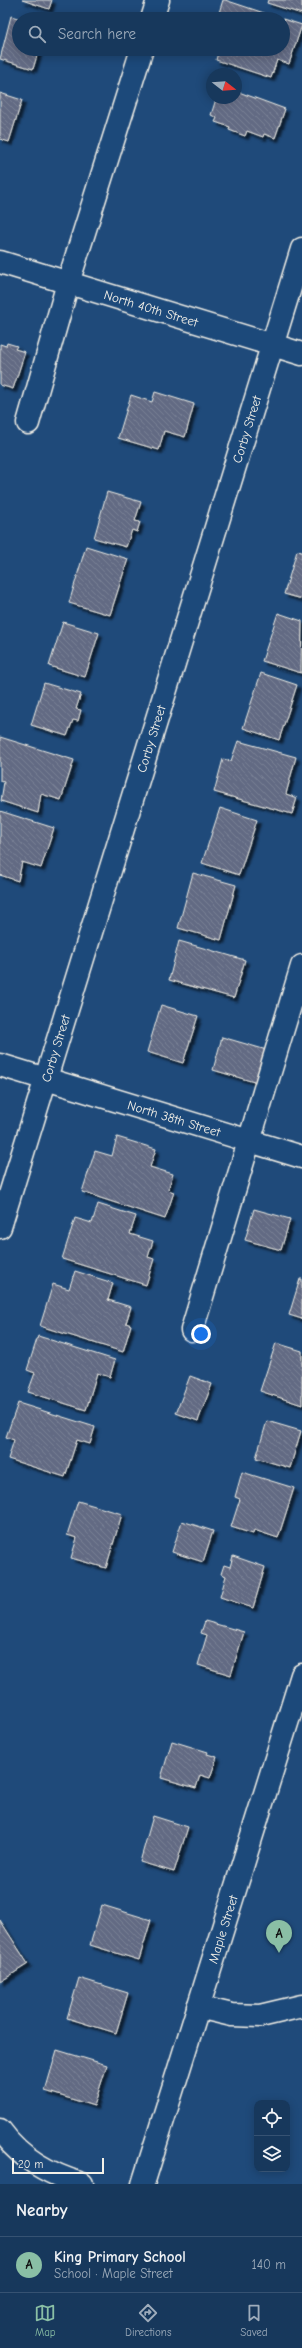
<!DOCTYPE html>
<meta charset="utf-8">
<style>
body{margin:0;font-family:"Comic Neue",sans-serif;background:#244365;color:#f1f3f6}
.controls{position:absolute;right:12px;bottom:12px;display:grid;overflow:hidden;border-radius:8px;box-shadow:0 2px 10px #0003}
.controls button{width:36px;height:36px;display:grid;place-items:center;padding:0;border:0;border-bottom:1px solid #365272;background:#17385c;color:#f1f3f6;font:20px sans-serif}
.compass{position:absolute;left:206px;top:68px;width:36px;height:36px;border-radius:50%;background:#17385c;box-shadow:0 2px 10px #0003;rotate:107deg}
.scale{position:absolute;left:12px;bottom:10px;width:92px;box-sizing:border-box;padding-left:4px;border:2px solid #f4f1e8;border-top:0;font-size:11px;line-height:14px;white-space:nowrap;color:#f4f1e8;-webkit-text-stroke:3px #1f4a7a;paint-order:stroke}
.you{position:absolute;left:201px;top:1334px;width:14px;height:14px;margin:-10px;border:3px solid #fff;border-radius:50%;background:#1a73e8;box-shadow:0 0 0 6px #1a73e833}
.badge{display:grid;place-items:center;width:26px;height:26px;border-radius:50%;background:#8abfa5;color:#111;font-size:13px;font-weight:700}
.pin{position:absolute;translate:-50% -33px;filter:drop-shadow(0 1px 2px #0008)}
.pin::after{content:'';position:absolute;top:21px;width:14px;height:12px;background:inherit;clip-path:polygon(0 0,100% 0,50% 100%)}
.list{margin:0;padding:0;list-style:none}
h2{display:flex;justify-content:space-between;align-items:center;height:52px;margin:0;padding:0 16px;font-size:17px}
h2 small{font-size:13px;font-weight:400;color:#9eacbb}
.list li{display:grid;grid-template-columns:26px 1fr auto;gap:12px;align-items:center;box-sizing:border-box;height:56px;padding:0 16px;border-top:1px solid #365272}
.list b{display:block;font-size:15px;white-space:nowrap}
.list p{margin:0;font-size:13px;white-space:nowrap;color:#9eacbb}
.list em{font-size:13px;font-style:normal;color:#9eacbb}
.icon{flex:none;width:22px;height:22px;fill:none;stroke:currentColor;stroke-width:2;stroke-linecap:round;stroke-linejoin:round}
.map{position:relative;flex:none;width:302px;height:2184px;overflow:hidden}
.search{position:absolute;background:#17385c;box-shadow:0 2px 10px #0003;left:12px;right:12px;top:12px;height:44px;display:flex;align-items:center;gap:10px;box-sizing:border-box;padding:0 14px;border-radius:22px;color:#9eacbb;font-size:15px}
.sheet{height:108px;background:#17385c}
nav{display:flex;justify-content:space-around;align-items:center;box-sizing:border-box;height:56px;border-top:1px solid #365272;background:#17385c;font-size:11px;color:#9eacbb}
nav a{display:grid;justify-items:center;gap:2px}
nav .on{color:#8abfa5}
.map>svg:first-child{display:block}
.building{fill:url(#building-back-hatch);stroke:#f4f1e8;filter:url(#shadow)}
.lines{fill:none;stroke-linecap:round;stroke-linejoin:round}
.minor-casing{stroke:#f4f1e8;stroke-width:25}
.minor{stroke:#1f4a7a;stroke-width:22}
.labels{text-anchor:middle;stroke-width:3;stroke-linejoin:round;paint-order:stroke}
.street-label{font-size:13px;fill:#f4f1e8;stroke:#1f4a7a}
</style>
<div class="map">
<svg width="302" height="2184" viewBox="0 0 302 2184">
<defs>
<pattern id="building-back-hatch" width="6" height="6" patternUnits="userSpaceOnUse"><rect width="6" height="6" fill="#626b83"/><path d="M-1 5l2 2M0 0l6 6M5-1l2 2" fill="none" stroke="#798195"/></pattern>
<filter id="shadow"><feDropShadow dx="3.5" dy="3.5" stdDeviation="1" flood-color="#0009"/></filter>
</defs>
<rect width="100%" height="100%" fill="#1f4a7a"/>
<filter id="ink" filterUnits="userSpaceOnUse"><feTurbulence type="fractalNoise" baseFrequency=".025" numOctaves="2"/><feDisplacementMap in="SourceGraphic" scale="8" xChannelSelector="R" yChannelSelector="G"/><feConvolveMatrix kernelMatrix="1 2 1 2 8 2 1 2 1" color-interpolation-filters="sRGB"/></filter>
<g filter="url(#ink)">
<path class="building" d="M22,0H52L49,9Z
M223,0H225L282,19H217Z
M268,0H302V14L267,3Z
M11,16L21,19L19,49H39L33,69L0,59Z
M283,19L302,25L289,64L277,60L271,78L216,60L219,49H283Z
M236,91L285,109L275,138L264,134L263,137L247,131L245,136L229,130L230,127L215,122L217,118L211,115L216,99L222,101L224,98H236Z
M0,93L22,100L9,142L0,139Z
M7,343L17,346L15,349L25,352L13,389L0,385V344L6,346Z
M155,392L194,404L185,437L164,431L159,450L118,438L131,395L152,402Z
M107,492L141,502L135,521L140,522L137,532L132,530L126,547L94,538Z
M86,546L128,559L110,615L69,603Z
M297,551L302,552V599L284,594Z
M278,613L302,621L301,673L262,661Z
M63,622L99,633L85,677L49,666Z
M261,673L297,685L279,740L243,728Z
M44,683L81,694L76,709L81,710L78,721L73,720L67,736L31,725Z
M0,737L74,760L61,800L41,794L38,813L1,801L4,782L0,781Z
M238,741L296,757L286,794L297,798L292,814L214,792L223,759L231,761Z
M220,808L257,820L239,875L202,863Z
M0,811L54,828L41,868L22,862L18,881L0,875Z
M193,873L236,885L221,940L178,928Z
M179,941L245,960L234,998L169,980Z
M161,1005L198,1016L183,1063L147,1052Z
M222,1037L270,1051L261,1084L213,1070Z
M117,1137L156,1149L150,1167L173,1174L168,1190L174,1192L165,1219L82,1192L95,1151L112,1156Z
M98,1204L136,1216L130,1234L153,1241L148,1257L154,1259L146,1285L62,1259L75,1218L92,1223Z
M254,1209L290,1219L281,1250L245,1240Z
M75,1271L113,1283L108,1300L131,1307L126,1323L131,1325L123,1352L40,1326L53,1284L69,1289Z
M300,1279H302V1319L289,1315Z
M38,1336L115,1360L110,1377L97,1373L86,1410L28,1392L35,1373L27,1370Z
M276,1343L302,1351V1405L260,1391Z
M190,1376L212,1384L198,1421L176,1413Z
M18,1403L95,1427L90,1444L77,1440L65,1477L8,1459L14,1440L6,1437Z
M267,1421L301,1431L290,1468L256,1458Z
M242,1472L294,1488L278,1538L254,1530L253,1534L231,1527L240,1499L235,1497Z
M78,1501L122,1514L106,1568L71,1558L77,1538L67,1535Z
M182,1521L213,1531L203,1562L172,1552Z
M233,1556L265,1567L253,1608L220,1597L226,1576L221,1574L224,1565L230,1567Z
M205,1621L244,1632L231,1675L198,1665L207,1635L201,1633Z
M172,1741L208,1752L207,1754L217,1757L210,1778L200,1775L196,1788L161,1778Z
M153,1816L188,1827L174,1872L140,1862Z
M102,1905L151,1920L139,1960L90,1945Z
M0,1920L28,1964L0,1982Z
M79,1978L128,1993L116,2033L67,2018Z
M57,2050L107,2065L94,2106L45,2091Z"/>
<g class="lines">
<g class="minor-casing">
<g id="minor">
<path d="M152,19L158,0"/>
<path id="s1" d="M0,262L302,354"/>
<path d="M28,423L68,283L142,49"/>
<path id="s2" d="M0,1065L302,1157"/>
<path id="s3" d="M0,1227L302,249"/>
<path d="M192,1330L302,966"/>
<path d="M198,2007L232,2015L260,2016L302,2006"/>
<path d="M0,2130C21,2159 49,2174 82,2184"/>
<path id="s4" d="M143,2184L302,1675"/>
</g>
</g>
<use href="#minor" class="minor"/>
</g>
</g>
<g class="labels">
<g class="street-label">
<text dy="5" stroke="none"><textPath href="#s1" startOffset="158">North 40th Street</textPath></text>
<text dy="5" stroke="none"><textPath href="#s3" startOffset="835">Corby Street</textPath></text>
<text dy="5" stroke="none"><textPath href="#s3" startOffset="511">Corby Street</textPath></text>
<text dy="5" stroke="none"><textPath href="#s3" startOffset="187">Corby Street</textPath></text>
<text dy="5" stroke="none"><textPath href="#s2" startOffset="182">North 38th Street</textPath></text>
<text dy="5" stroke="none"><textPath href="#s4" startOffset="267">Maple Street</textPath></text>
</g>
</g>
</svg>
<div class="controls">
<button><svg class="icon" aria-label="locate" viewBox="0 0 24 24"><circle cx="12" cy="12" r="6"/><path d="M12 2v4M12 18v4M2 12h4M18 12h4"/></svg></button>
<button><svg class="icon" aria-label="layers" viewBox="0 0 24 24"><path d="M12 4l9 5-9 5-9-5zM3 14l9 5 9-5"/></svg></button>
</div>
<svg class="compass" viewBox="-18 -18 36 36"><path d="M0-13l5 13h-10z" fill="#e53935"/><path d="M0 13l5-13h-10z" fill="#9eacbb"/></svg>
<div class="scale">20 m</div>
<div class="you"></div>
<div class="pin badge" style="left:279px;top:1953px">A</div>
<div class="search"><svg class="icon" aria-label="search" viewBox="0 0 24 24"><circle cx="10" cy="10" r="6"/><path d="M15 15l6 6"/></svg>Search here</div>
</div>
<section class="sheet">
<h2>Nearby<small></small></h2>
<ul class="list">
<li><span class="badge">A</span><div><b>King Primary School</b><p>School · Maple Street</p></div><em>140 m</em></li>
</ul>
</section>
<nav>
<a class="on"><svg class="icon" aria-label="map" viewBox="0 0 24 24"><path d="M3 6l6-2 6 2 6-2v14l-6 2-6-2-6 2zM9 4v14M15 6v14"/></svg>Map</a>
<a><svg class="icon" aria-label="directions" viewBox="0 0 24 24"><path d="M12 3l9 9-9 9-9-9zM9 14v-3h6M13 9l2 2-2 2"/></svg>Directions</a>
<a><svg class="icon" aria-label="saved" viewBox="0 0 24 24"><path d="M7 4h10v16l-5-4-5 4z"/></svg>Saved</a>
</nav>
